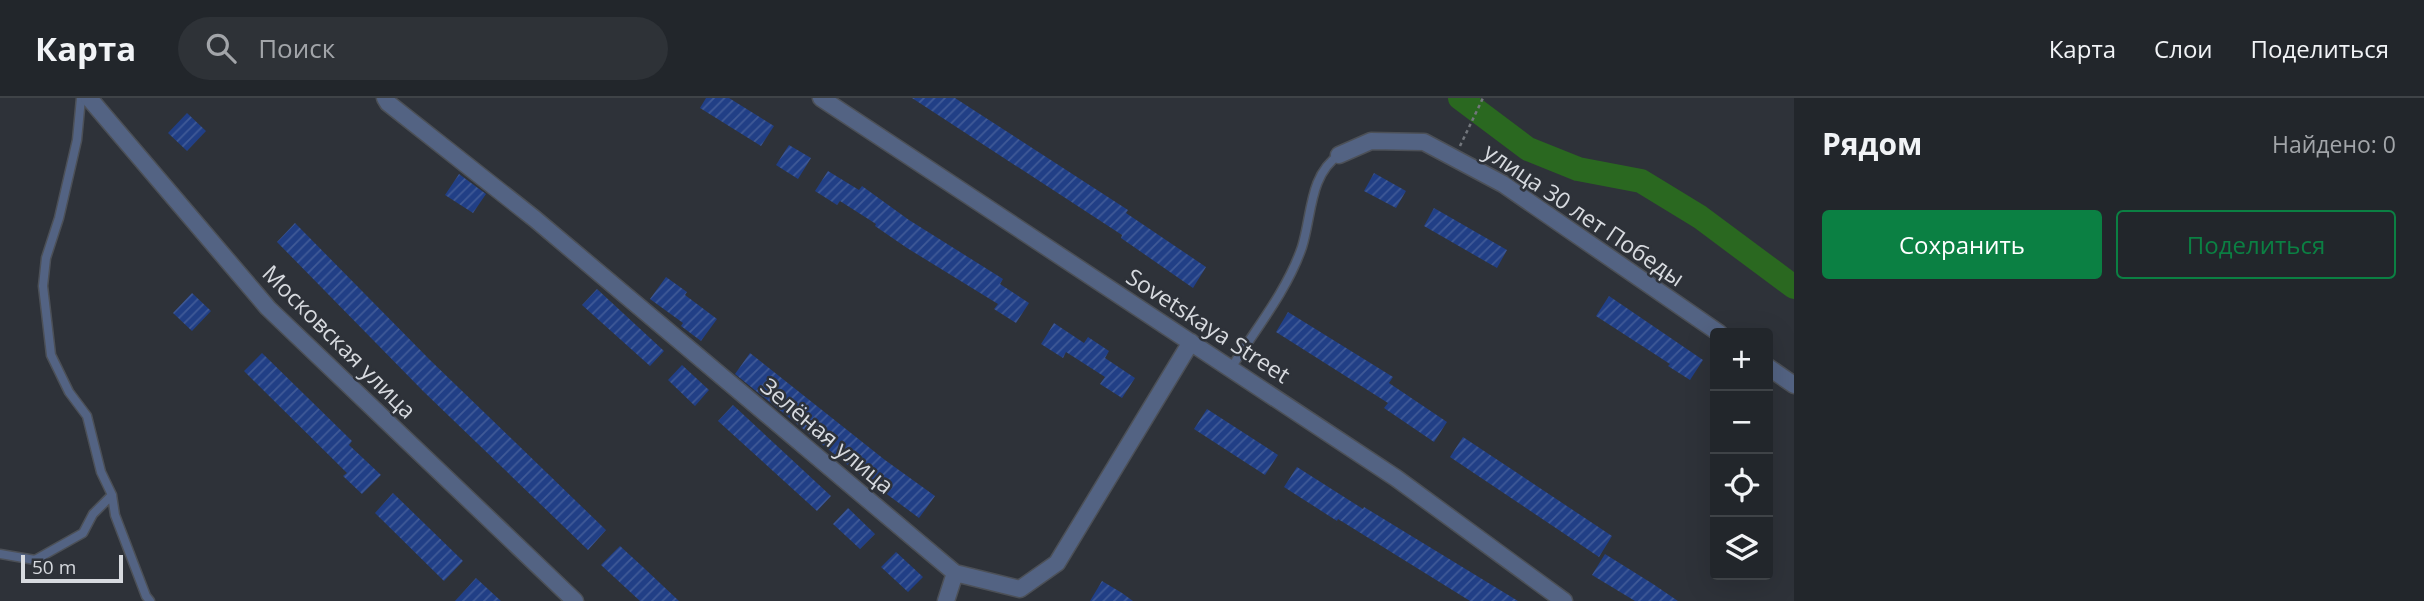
<!DOCTYPE html>
<html lang="ru">
<meta charset="utf-8">
<style>
body{margin:0;font-family:"Open Sans",sans-serif;background:#2e3237;color:#f1f3f6}
.controls{position:absolute;right:21px;bottom:21px;display:grid;overflow:hidden;border-radius:7px;box-shadow:0 7px 28px #0002}
.controls button{width:63px;height:63px;display:grid;place-items:center;padding:0;border:0;border-bottom:2px solid #3f4347;background:#22262b;color:#f1f3f6;font:35px sans-serif}
.scale{position:absolute;left:21px;bottom:18px;width:102px;box-sizing:border-box;padding-left:7px;border:4px solid #d7dadf;border-top:0;font-size:19px;line-height:24px;white-space:nowrap;color:#d7dadf;-webkit-text-stroke:5px #2e3239;paint-order:stroke}
.list{margin:0;padding:0;list-style:none}
h2{display:flex;justify-content:space-between;align-items:center;height:91px;margin:0;padding:0 28px;font-size:30px}
h2 small{font-size:23px;font-weight:400;color:#a2a5a9}
.actions{display:flex;gap:14px;padding:21px 28px}
.actions a{flex:1;padding:16px 0;border:2px solid #0b8043;border-radius:7px;text-align:center;font-size:24px;color:#0b8043}
.actions .main{background:#0b8043;color:#fff}
.icon{flex:none;width:38px;height:38px;fill:none;stroke:currentColor;stroke-width:2;stroke-linecap:round;stroke-linejoin:round}
.map{position:relative;flex:none;width:1794px;height:503px;overflow:hidden}
header{display:flex;align-items:center;gap:42px;box-sizing:border-box;height:98px;padding:0 35px;background:#22262b;border-bottom:2px solid #3f4347}
header strong{font-size:33px}
nav{display:flex;gap:38px;margin-inline-start:auto;font-size:24px}
.search{width:490px;height:63px;background:#2e3237;display:flex;align-items:center;gap:18px;box-sizing:border-box;padding:0 24px;border-radius:38px;color:#a2a5a9;font-size:26px}
main{display:flex}
aside{flex:1;background:#22262b}
.map>svg:first-child{display:block}
.lines{fill:none;stroke-linecap:round;stroke-linejoin:round}
.river{stroke:#2a6820;stroke-width:24}
.building{fill:url(#building-hatch)}
.service-casing{stroke:#4c5057;stroke-width:11}
.minor-casing{stroke:#4c5057;stroke-width:19}
.path{stroke:#72767c;stroke-width:2.5;stroke-dasharray:3.5 3.5;stroke-linecap:butt}
.service{stroke:#536383;stroke-width:8}
.minor{stroke:#536383;stroke-width:16}
.labels{text-anchor:middle;stroke-width:5;stroke-linejoin:round;paint-order:stroke}
.street-label{font-size:23px;fill:#d7dadf;stroke:#2e3239}
</style>
<header>
<strong>Карта</strong>
<div class="search"><svg class="icon" aria-label="search" viewBox="0 0 24 24"><circle cx="10" cy="10" r="6"/><path d="M15 15l6 6"/></svg>Поиск</div>
<nav><a>Карта</a><a>Слои</a><a>Поделиться</a></nav>
</header>
<main>
<div class="map">
<svg width="1794" height="503" viewBox="0 0 1794 503">
<defs>
<pattern id="building-hatch" width="6" height="6" patternUnits="userSpaceOnUse" patternTransform="scale(1.75)"><rect width="6" height="6" fill="#213f86"/><path d="M-1 1l2-2M0 6l6-6M5 7l2-2" fill="none" stroke="#405a97"/></pattern>
</defs>
<rect width="100%" height="100%" fill="#2e3239"/>
<g class="lines">
<path class="river" d="M1460,0L1528,51L1578,71L1641,83L1700,119L1794,189"/>
</g>
<path class="building" d="M706,0H729L774,28L761,48L700,10Z
M912,0H955L1128,112L1126,115L1206,169L1193,190L1121,140L1122,137Z
M187,15L206,33L187,53L168,35Z
M789,47L811,60L798,81L776,67Z
M828,73L859,92L862,88L909,122L1003,181L1000,186L1029,205L1016,225L994,211L998,206L907,150L875,128L876,126L840,103L837,107L815,93Z
M1374,75L1406,93L1396,110L1364,93Z
M459,76L486,96L473,115L445,97Z
M1434,110L1507,152L1497,170L1424,128Z
M295,125L430,262L606,432L588,452L424,294L277,144Z
M666,179L687,194L685,197L717,221L701,243L681,228L683,225L650,201Z
M597,191L664,253L650,268L582,207Z
M192,195L211,213L192,233L173,215Z
M1609,198L1703,262L1690,282L1668,268L1670,266L1596,218Z
M1288,214L1393,279L1389,285L1447,324L1434,344L1384,310L1388,305L1276,234Z
M1054,225L1084,245L1088,239L1109,253L1105,260L1135,280L1122,300L1100,286L1105,279L1066,254L1063,260L1041,246Z
M262,255L352,343L349,347L381,377L362,396L343,378L347,375L244,273Z
M750,255L885,362L935,398L919,420L849,368L735,276Z
M682,267L709,292L695,308L668,282Z
M733,307L831,398L817,413L718,323Z
M1207,311L1278,357L1265,377L1194,331Z
M1463,339L1612,438L1599,459L1450,359Z
M1297,369L1363,411L1364,409L1518,503H1470L1338,421L1337,423L1284,389Z
M393,395L463,463L444,483L375,415Z
M848,410L875,436L860,451L833,426Z
M620,448L644,470L679,503H640L601,467Z
M896,454L923,479L908,494L881,469Z
M1605,456L1653,486L1678,503H1635L1592,477Z
M476,480L501,503H455Z
M1102,483L1122,495L1133,503H1090Z"/>
<g class="lines">
<g class="service-casing">
<path id="service" d="M81,0L77,42L59,120L46,160L43,188L51,257L69,294L87,318L101,374L112,397L115,417L146,498L150,503
M1231,270C1255,232 1287,193 1302,149C1312,118 1309,77 1339,57
M0,456L35,462L83,435L93,416L112,397"/>
</g>
<g class="minor-casing">
<path id="minor" d="M89,0L268,210L575,503
M385,0L388,5L535,121L955,475L1020,491L1057,465L1191,244
M821,0L1396,380L1564,503
M1339,57L1371,43L1424,44L1503,86L1719,235
M1768,269L1794,287
M946,503L955,475"/>
</g>
<path class="path" d="M1460,48L1483,0"/>
<use href="#service" class="service"/>
<use href="#minor" class="minor"/>
</g>
<g class="labels">
<g class="street-label">
<text transform="translate(1584 117) rotate(34)" y="8">улица 30 лет Победы</text>
<text transform="translate(1208 228) rotate(33)" y="8">Sovetskaya Street</text>
<text transform="translate(339 244) rotate(45)" y="8">Московская улица</text>
<text transform="translate(827 338) rotate(40)" y="8">Зелёная улица</text>
</g>
</g>
</svg>
<div class="controls">
<button>+</button>
<button>−</button>
<button><svg class="icon" aria-label="locate" viewBox="0 0 24 24"><circle cx="12" cy="12" r="6"/><path d="M12 2v4M12 18v4M2 12h4M18 12h4"/></svg></button>
<button><svg class="icon" aria-label="layers" viewBox="0 0 24 24"><path d="M12 4l9 5-9 5-9-5zM3 14l9 5 9-5"/></svg></button>
</div>
<div class="scale">50 m</div>
</div>
<aside>
<h2>Рядом<small>Найдено: 0</small></h2>
<ul class="list">
</ul>
<div class="actions"><a class="main">Сохранить</a><a>Поделиться</a></div>
</aside>
</main>
